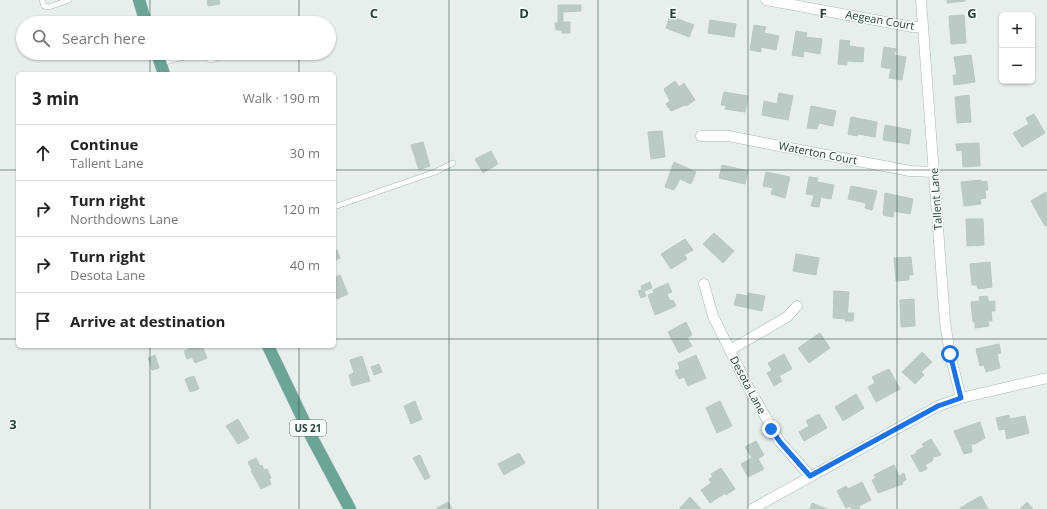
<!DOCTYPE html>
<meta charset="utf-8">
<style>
body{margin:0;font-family:"Open Sans",sans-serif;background:#f2f2f2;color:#222}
.controls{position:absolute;right:12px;top:12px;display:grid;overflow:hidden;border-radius:6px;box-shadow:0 1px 3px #0004}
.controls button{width:36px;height:36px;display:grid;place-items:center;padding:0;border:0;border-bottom:1px solid #e0e0e0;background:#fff;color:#222;font:20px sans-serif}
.stop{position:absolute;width:12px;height:12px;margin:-9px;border:3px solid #1a73e8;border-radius:50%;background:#fff}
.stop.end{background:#1a73e8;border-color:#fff;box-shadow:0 1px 4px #0008}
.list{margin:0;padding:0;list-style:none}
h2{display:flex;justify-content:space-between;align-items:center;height:52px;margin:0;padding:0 16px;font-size:17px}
h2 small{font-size:13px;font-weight:400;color:#767676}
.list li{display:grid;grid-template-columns:26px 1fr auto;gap:12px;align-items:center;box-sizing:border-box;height:56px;padding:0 16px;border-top:1px solid #e0e0e0}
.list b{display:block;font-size:15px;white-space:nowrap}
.list p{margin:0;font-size:13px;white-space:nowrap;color:#767676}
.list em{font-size:13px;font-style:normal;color:#767676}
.icon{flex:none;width:22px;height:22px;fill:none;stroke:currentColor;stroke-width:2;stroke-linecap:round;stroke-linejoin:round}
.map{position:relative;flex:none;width:1047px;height:509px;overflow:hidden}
.search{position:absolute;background:#fff;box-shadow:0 1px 3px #0004;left:16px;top:16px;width:320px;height:44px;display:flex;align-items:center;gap:10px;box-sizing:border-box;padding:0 14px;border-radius:22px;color:#767676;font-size:15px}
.panel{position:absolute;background:#fff;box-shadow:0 1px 3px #0004;left:16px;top:72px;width:320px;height:276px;border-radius:6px}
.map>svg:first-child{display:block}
.building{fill:#bbcac4;stroke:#b8c9c2}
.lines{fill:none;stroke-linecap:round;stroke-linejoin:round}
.service-casing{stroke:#a8b8b2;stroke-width:6}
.minor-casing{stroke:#a8b8b2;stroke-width:11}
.primary-casing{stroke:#c2cac8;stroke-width:13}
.service{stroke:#fff;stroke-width:5}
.minor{stroke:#fff;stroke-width:10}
.primary{stroke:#6aa596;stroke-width:12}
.route{stroke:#1a73e8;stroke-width:5}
.grid{fill:none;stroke:#24423a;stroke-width:1;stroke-opacity:0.55}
.labels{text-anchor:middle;stroke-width:3;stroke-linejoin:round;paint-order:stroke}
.shield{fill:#f7fbf9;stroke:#637a73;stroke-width:1}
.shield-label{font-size:10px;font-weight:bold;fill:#24423a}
.street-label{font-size:11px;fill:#24423a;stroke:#f7fbf9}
.grid-label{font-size:13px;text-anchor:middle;font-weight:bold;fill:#24423a;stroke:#f7fbf9;stroke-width:3;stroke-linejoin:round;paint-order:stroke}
</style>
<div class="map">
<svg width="1047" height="509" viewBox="0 0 1047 509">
<rect width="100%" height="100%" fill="#e6efeb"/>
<path class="building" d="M207,0H219L220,4L208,6Z
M947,0H965V1L947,3Z
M558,5H581V11L563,12V22H570V33H562V30H556L555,23H558Z
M964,15L966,43L951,44L949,16Z
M670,16L694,25L689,37L666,28Z
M710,20L736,24L734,37L708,33Z
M754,25L766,27L764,33L779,36L776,50L761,47V52L750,50Z
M796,31L807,33L806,37L822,39L820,54L804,51L803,57L792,55Z
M840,40L850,41L849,46L864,48L863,62L847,61V65L838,64Z
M884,47L896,49L894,55L906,57L902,80L889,78L891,69L881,67Z
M971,55L975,82L954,85L953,75H957L954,57Z
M675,81L679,87L684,83L695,100L686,106L685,105L671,111L666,104L670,101L664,89Z
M724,92L748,96L745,112L725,109L726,105H721Z
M779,93L793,96L788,120L762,115L764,101L777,104Z
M969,95L971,122L957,123L955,97Z
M811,106L836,111L833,126L819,123L817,129L807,128Z
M1034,114L1045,133L1022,147L1013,133L1029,124L1026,118Z
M851,117L877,122L875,137L858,134L857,136L848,134Z
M885,125L911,130L909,144L883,140Z
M662,131L665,157L651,159L648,132Z
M423,142L430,166L419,170L411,145Z
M979,143L980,166L963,167L962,150L957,151L956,144Z
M491,151L498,164L483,173L475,159Z
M674,162L696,172L691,184L680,179L674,190L665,187Z
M722,165L748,171L745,184L719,178Z
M766,172L790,177L785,198L771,194L773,188L763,186Z
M809,177L818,178L817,182L834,185L831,199L821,197L819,207L811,206L814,195L806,194Z
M981,180L982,182L987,181L988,190H985L986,198L980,199L981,204L964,206L961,182Z
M851,186L877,191L872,210L865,208L866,203L848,199Z
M1046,192L1047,225L1045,226L1031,201Z
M885,193L913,199L910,214L894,211L893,217L883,215Z
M966,219H983L984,245L967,246Z
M714,233L734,251L723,263L703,244Z
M685,239L693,250L684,255L687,259L671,269L661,254Z
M337,250L340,258L334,261V251Z
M796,254L819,258L816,275L793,271Z
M911,257L913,275H909V280L896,281L894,258Z
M990,262L992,287L978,289L977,285H972L970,264Z
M340,275L348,294L337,299L334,292V278Z
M650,282L652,288L644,291L646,296L641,298L638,291L642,290L641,286Z
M668,283L672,292L667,294L670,301L673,300L676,306L655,315L648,295L654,293L653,290Z
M834,291L849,292L847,319L833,318Z
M748,293L765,296L762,311L734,305L737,294L748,296Z
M987,296L989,302L995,301V311H991L992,321H988L989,326L975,328V322H973L971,302L980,301L979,297Z
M914,299L915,326L901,327L900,300Z
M848,313H854L853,321H845Z
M686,322L692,335L687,338L692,346L679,353L668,332Z
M820,333L830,348L809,363L798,348Z
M999,344L1001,353L997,354L1000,368L986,372L984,365L980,366L976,349Z
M188,346H202L207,358L195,363L192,357L187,359L184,351L189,349Z
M922,352L932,362L921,372L924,375L915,384L902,372Z
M784,354L792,369L779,376L782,381L774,386L767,373L772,370L768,363Z
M155,355L159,368L152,370L148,358Z
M696,355L706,378L688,386L684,377L679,379L675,371L680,369L678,363Z
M362,356L370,381L352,386L349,375L354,373L350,360Z
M379,364L382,372L374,375L371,367Z
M889,369L900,389L876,402L868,387L875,383L872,377Z
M194,376L199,389L190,392L185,379Z
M856,394L864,408L843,421L835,407Z
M415,401L422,419L411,424L404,406Z
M720,401L732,426L717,433L706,408Z
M819,414L827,428L804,441L799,432L809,426L806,421Z
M1009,415L1010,419L1025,416L1029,433L1007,439L1005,429L999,430L996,418Z
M238,419L249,438L238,444L226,426Z
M980,422L985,438L975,444H971L972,452L964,454L954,431Z
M931,439L941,455L933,457L932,461L925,465L927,469L920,472L911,456L917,453L916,451L924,447L922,444Z
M756,441L764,455L758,459L764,469L748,477L741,464L752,458L745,447Z
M519,453L525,463L504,475L498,464Z
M420,455L430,477L425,480L413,458Z
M256,458L260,466L252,470L248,462Z
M262,465L264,470L267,469L271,478L269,479L271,484L261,489L251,471Z
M894,465L899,476L904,473L906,480L902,482L903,484L878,493L872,480L876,478L874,475Z
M721,468L735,489L726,495L725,493L710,503L701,490L711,483L709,479L713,477L711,474Z
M862,482L871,500L859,506L860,509H852L850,506L846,508L837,491L846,486L848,489Z
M981,496L988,509H960V508Z
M690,497L701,509H679Z
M448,502L452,509H437V508Z
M1027,502L1033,509H1020Z
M812,503L827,509H810Z"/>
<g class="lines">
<g class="service-casing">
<path id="service" d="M42,0L44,6L49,7L69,0
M201,53L210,60L235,53
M161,63L198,53
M334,207L435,172L453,163"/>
</g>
<g class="minor-casing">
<path id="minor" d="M766,0L913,27H923
M921,0L945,322L950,354L961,398
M701,136H728L910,171L934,172
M704,284L713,316L746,383L780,442L810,476
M730,350L787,317L797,306
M752,509L938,406L961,398L1047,378"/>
</g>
<g class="primary-casing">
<path id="primary" d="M139,0L146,23
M157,53L164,74
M268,346L312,438L350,509"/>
</g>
<use href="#service" class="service"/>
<use href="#minor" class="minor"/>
<use href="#primary" class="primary"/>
</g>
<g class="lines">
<path class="route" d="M771,429L780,442L810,476L938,406L961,398L950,354"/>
</g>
<path class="grid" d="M150,0V23M299,0V23M449,0V509M598,0V509M748,0V509M897,0V509M150,53V74M299,53V74M0,170H18M334,170H1047M0,339H18M334,339H1047M150,346V509M299,346V509"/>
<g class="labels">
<rect class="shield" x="290" y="420" width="36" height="16" rx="3"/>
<g class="shield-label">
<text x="308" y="432">US 21</text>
</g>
<g class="street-label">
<text transform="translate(880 20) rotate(10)" y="4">Aegean Court</text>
<text transform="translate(818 153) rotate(11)" y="4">Waterton Court</text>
<text transform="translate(936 199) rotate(-94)" y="4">Tallent Lane</text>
<text transform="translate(748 385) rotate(62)" y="4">Desota Lane</text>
</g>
</g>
<g class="grid-label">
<text x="374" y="18">C</text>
<text x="524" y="18">D</text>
<text x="673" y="18">E</text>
<text x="823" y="18">F</text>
<text x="972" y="18">G</text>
<text x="13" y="429">3</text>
</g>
</svg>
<div class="controls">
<button>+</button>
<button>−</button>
</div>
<div class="stop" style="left:950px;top:354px"></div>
<div class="stop end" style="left:771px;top:429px"></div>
<div class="search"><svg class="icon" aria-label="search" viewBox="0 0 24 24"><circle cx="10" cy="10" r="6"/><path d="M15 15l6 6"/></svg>Search here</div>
<section class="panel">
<h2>3 min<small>Walk · 190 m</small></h2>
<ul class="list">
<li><svg class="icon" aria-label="ahead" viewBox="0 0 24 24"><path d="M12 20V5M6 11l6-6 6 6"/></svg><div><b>Continue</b><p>Tallent Lane</p></div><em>30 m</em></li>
<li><svg class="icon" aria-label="right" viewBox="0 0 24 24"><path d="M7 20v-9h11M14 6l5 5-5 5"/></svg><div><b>Turn right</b><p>Northdowns Lane</p></div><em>120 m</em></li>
<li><svg class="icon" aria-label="right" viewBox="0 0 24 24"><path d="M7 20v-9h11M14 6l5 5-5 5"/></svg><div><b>Turn right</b><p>Desota Lane</p></div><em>40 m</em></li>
<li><svg class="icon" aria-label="arrive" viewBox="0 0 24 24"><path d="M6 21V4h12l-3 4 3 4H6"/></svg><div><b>Arrive at destination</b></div></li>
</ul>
</section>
</div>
